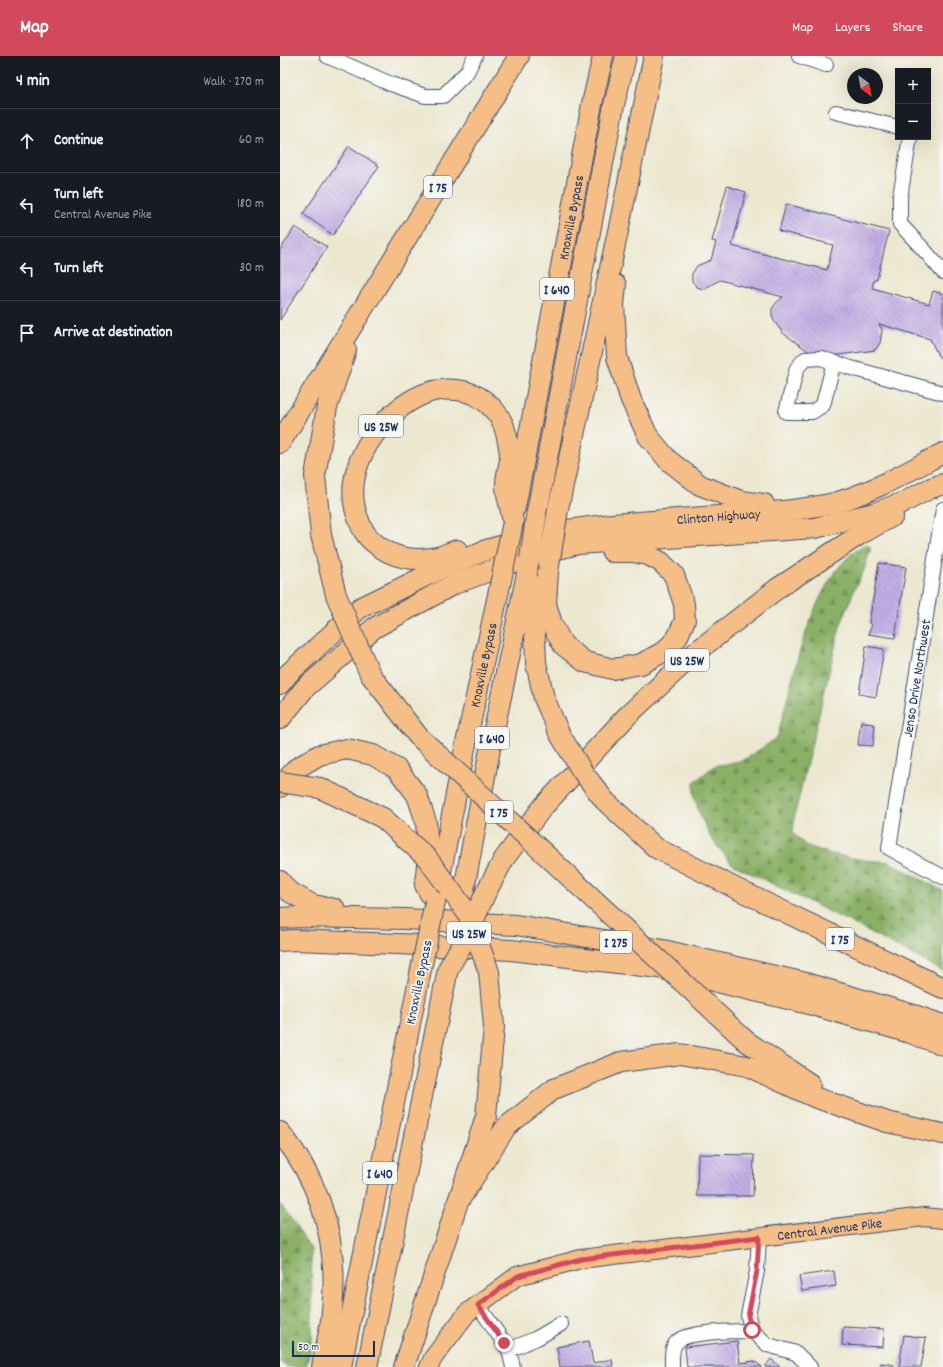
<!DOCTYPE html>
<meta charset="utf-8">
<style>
body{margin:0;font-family:Dekko,sans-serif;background:#242831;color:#f1f3f6}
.controls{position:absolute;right:12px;top:12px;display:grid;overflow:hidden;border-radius:0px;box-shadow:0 4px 16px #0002}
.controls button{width:36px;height:36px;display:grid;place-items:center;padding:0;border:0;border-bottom:1px solid #363941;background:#171b24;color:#f1f3f6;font:20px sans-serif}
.compass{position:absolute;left:567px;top:12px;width:36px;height:36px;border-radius:50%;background:#171b24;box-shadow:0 4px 16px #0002;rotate:148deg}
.scale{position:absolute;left:12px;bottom:10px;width:83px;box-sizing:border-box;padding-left:4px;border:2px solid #1b2f5e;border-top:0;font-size:11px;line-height:14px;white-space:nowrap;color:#1b2f5e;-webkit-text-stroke:3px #f6f6f2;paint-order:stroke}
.stop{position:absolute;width:12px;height:12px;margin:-9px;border:3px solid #d1495b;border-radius:50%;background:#fff}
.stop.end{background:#d1495b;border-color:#fff;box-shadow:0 1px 4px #0008}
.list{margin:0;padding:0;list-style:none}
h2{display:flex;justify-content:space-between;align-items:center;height:52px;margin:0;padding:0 16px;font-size:17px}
h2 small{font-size:13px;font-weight:400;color:#9ea1a6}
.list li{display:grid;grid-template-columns:26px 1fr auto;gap:12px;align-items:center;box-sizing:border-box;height:64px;padding:0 16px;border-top:1px solid #363941}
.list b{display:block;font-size:15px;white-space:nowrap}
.list p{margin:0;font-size:13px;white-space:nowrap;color:#9ea1a6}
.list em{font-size:13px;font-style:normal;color:#9ea1a6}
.icon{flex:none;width:22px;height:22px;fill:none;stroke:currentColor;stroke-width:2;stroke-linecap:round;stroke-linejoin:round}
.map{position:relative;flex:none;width:663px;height:1311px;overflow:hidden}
header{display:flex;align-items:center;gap:24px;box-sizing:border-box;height:56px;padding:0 20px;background:#d1495b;color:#fff}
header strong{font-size:19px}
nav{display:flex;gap:22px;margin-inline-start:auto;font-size:14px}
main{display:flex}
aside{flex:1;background:#171b24}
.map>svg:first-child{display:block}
.forest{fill:url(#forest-firs);stroke:#527062}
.building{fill:url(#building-back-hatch)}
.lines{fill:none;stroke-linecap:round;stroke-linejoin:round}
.minor-casing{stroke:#3a4b6f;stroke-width:16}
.major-casing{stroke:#3a4b6f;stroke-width:20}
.highway-casing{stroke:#3a4b6f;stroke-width:22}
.minor{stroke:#fff;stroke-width:14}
.major{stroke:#f6be87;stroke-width:18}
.highway{stroke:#f6be87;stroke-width:20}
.highway-bridge-casing{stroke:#3a4b6f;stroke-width:22;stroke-linecap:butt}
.highway-bridge{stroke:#f6be87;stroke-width:20}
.route{stroke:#d1495b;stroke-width:5}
.labels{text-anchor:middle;stroke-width:3.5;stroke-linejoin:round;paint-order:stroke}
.shield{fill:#f6f6f2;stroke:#5d6b8a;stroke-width:1}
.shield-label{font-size:13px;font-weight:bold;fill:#1b2f5e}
.street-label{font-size:14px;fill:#1b2f5e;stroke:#f6f6f2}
</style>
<header>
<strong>Map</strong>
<nav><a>Map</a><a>Layers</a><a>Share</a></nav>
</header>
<main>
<aside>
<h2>4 min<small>Walk · 270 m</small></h2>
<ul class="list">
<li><svg class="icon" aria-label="ahead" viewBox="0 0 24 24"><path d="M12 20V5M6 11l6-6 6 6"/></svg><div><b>Continue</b></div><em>60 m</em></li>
<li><svg class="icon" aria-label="left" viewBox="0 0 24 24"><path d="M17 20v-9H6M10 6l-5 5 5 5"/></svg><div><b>Turn left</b><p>Central Avenue Pike</p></div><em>180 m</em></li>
<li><svg class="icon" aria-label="left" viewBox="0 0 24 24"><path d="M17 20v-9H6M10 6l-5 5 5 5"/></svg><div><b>Turn left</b></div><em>30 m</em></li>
<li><svg class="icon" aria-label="arrive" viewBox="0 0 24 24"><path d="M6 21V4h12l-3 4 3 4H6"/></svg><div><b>Arrive at destination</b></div></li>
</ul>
</aside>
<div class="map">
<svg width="663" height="1311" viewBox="0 0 663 1311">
<defs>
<pattern id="forest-firs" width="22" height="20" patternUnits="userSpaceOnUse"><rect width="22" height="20" fill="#8ab065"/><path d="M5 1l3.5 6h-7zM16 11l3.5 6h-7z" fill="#709056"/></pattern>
<pattern id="building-back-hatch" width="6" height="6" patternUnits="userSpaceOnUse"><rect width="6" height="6" fill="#c3aee5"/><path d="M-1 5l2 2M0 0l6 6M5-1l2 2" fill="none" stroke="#9e8ebd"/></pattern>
</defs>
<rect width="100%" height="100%" fill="#f6f6f2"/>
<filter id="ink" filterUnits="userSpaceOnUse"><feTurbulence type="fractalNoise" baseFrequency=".025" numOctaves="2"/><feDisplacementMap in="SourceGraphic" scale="8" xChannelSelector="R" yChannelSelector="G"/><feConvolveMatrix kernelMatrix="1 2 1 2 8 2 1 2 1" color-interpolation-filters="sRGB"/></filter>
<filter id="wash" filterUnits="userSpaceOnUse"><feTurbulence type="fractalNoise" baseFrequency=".012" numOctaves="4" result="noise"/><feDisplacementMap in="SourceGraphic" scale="16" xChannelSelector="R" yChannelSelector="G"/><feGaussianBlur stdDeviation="0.9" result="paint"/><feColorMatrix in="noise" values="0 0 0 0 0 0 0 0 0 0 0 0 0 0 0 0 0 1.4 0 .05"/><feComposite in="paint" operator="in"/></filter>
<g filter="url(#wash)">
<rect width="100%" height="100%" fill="#ece8d0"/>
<path class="forest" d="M587,488L591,492L584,514L574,534L560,571L515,757L513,777L525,789L551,798L584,804L609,806L663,835V915L570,866L452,808L431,782L418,754L414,738V726L434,710L464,704L497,682C513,625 526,542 569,500C574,495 581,492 587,488Z
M0,1148L12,1164L31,1193L32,1242V1288L26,1311H6L0,1306Z"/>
<g id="blocks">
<path class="building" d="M69,90L99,110L53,179L23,158Z
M447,130L466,136L452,190L547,214L553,189L499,175L506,148L609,175L597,223L594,224L592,232L649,248L653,235L663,238V305L659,301L650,283L599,268L602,274L600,287L595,294L545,301L528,295L503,277L494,265L492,259V253L496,247L503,241L440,224L423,233L417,231L412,225V218L417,210L431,204L436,186L432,185Z
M15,171L47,191L0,264V194Z
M599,507L626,511L615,582L588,578L592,569L589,567Z
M586,590L604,593L596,641L579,638Z
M581,665L595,669L593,690L578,689Z
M418,1098L474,1099L473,1140H417Z
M554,1215L556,1230L522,1235L519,1220Z
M563,1271L604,1273L603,1291L562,1289Z
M624,1279L646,1282L641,1311H619Z
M309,1285L313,1307L332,1303L333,1311H280L277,1291Z
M457,1285L460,1307L474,1305L482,1311H407L405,1291Z
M491,1303L500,1311H485Z
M601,1307L614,1309V1311H601Z"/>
</g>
</g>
<g filter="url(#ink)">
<use href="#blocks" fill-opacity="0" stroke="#3a4b6f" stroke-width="1"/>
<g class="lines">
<g class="minor-casing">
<path id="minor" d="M47,0L111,28L145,40H163L187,16L195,0
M519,0L546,9
M556,56L618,71
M630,81L620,141V168L645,195L663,216
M554,306L543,349L532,356H506L517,312L525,303L541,302L571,312L663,337
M663,453L609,792L663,821
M479,1181L477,1215L468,1260L472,1275L488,1289L516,1297L530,1311
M198,1249L229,1294L233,1311
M229,1294L257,1282L281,1268
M392,1311C392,1303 391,1293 396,1287C404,1275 457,1275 472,1275"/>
</g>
<g class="major-casing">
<g id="major">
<path id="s1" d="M149,1311L153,1302L187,1257L237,1220L301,1203L644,1161L663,1163"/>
</g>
</g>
<g class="highway-casing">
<g id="highway">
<path d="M336,229L334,248L337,301L351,344L368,380L388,404L420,429L461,445L484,448"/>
<path d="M0,387L239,0"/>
<path id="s2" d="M235,452L312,48L323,0"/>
<path d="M278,453L340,166L374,0"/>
<path d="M256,461L334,49L346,0"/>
<path d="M41,479L35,420L47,351L66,294"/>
<path d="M177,494C170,496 163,500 157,501C132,506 111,502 92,485C85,479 81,471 78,462C59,414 100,356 144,338C154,334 166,333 177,334C197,336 214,349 223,368C226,375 230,393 230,401C230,410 225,421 226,431C227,442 231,454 233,466"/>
<path d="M268,516L266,548L272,568L283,589L305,606L333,613L361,608L385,595L397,582L405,564L404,548L394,519L381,506L368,499L353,496H332"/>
<path d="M253,529L256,607L264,642L279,677"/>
<path id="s3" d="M0,628L8,618L80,552L164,511L206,494L266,477L332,468L504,455C519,453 534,451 550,448C590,438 627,416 663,397"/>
<path d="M0,663L25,632L94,572L174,528L231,507L258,498L298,488L535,472L594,457L624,446L651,432L663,428"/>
<path d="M0,731L17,712L39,699L67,693L93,699L117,713L137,739L146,766L148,798L145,829L153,843"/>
<path d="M325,745L376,792L457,833L663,932"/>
<path d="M0,825L8,835L33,849L55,853"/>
<path d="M205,838L224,803L262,752L347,660L416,596L498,532L579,479L613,460"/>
<path d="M183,839L210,693L250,503"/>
<path id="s4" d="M155,846L185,692L219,534"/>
<path d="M0,862L19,861L125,863L236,869L383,894L526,927L634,959L663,969"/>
<path d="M0,885L14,884L118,888L231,894L379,912L525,947L630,977L663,989"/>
<path d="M466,985L530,1028"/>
<path d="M0,1076C42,1128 59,1187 52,1254C51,1273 45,1292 42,1311"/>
<path d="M178,1146L226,1071L274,1033L341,1006L400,998L467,1010L534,1041L607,1066L663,1078"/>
<path d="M61,1311L139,923"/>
<path d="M87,1311L168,913"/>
<path d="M124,1311L206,1060L214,971"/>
</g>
</g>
<use href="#minor" class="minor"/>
<use href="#major" class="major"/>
<use href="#highway" class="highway"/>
<g class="highway-bridge-casing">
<path id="highway-bridge" d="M41,479L56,539L90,618L138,680L466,985
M250,503L256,461
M268,516L278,453
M219,534L233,466
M279,677L302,715L325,745
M0,726L40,732L103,762L147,802L188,858L209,916L214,971
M168,913L188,878L205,838
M139,923L155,846"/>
</g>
<use href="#highway-bridge" class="highway-bridge"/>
</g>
</g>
<g class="lines" filter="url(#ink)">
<path class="route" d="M224,1287L198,1249L238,1220L301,1203L479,1181L477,1215L468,1260L472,1274"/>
</g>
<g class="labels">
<g class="shield">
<rect x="144" y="120" width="28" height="22" rx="3"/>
<rect x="260" y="222" width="34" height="22" rx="3"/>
<rect x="79" y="359" width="44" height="22" rx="3"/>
<rect x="385" y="593" width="44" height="22" rx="3"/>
<rect x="195" y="671" width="34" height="22" rx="3"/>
<rect x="205" y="745" width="28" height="22" rx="3"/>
<rect x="167" y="866" width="44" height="22" rx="3"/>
<rect x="546" y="872" width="28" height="22" rx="3"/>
<rect x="320" y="875" width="32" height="22" rx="3"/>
<rect x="83" y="1106" width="34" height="22" rx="3"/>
</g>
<g class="shield-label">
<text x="158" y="136">I 75</text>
<text x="277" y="238">I 640</text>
<text x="101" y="375">US 25W</text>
<text x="407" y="609">US 25W</text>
<text x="212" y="687">I 640</text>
<text x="219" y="761">I 75</text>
<text x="189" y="882">US 25W</text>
<text x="560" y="888">I 75</text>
<text x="336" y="891">I 275</text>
<text x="100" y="1122">I 640</text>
</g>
<g class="street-label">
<text dy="5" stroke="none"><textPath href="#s2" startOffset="296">Knoxville Bypass</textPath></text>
<text dy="5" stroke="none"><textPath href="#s3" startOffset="485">Clinton Highway</textPath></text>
<text dy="5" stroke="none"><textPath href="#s4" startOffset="242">Knoxville Bypass</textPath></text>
<text transform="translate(636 622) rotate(-81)" y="5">Jenso Drive Northwest</text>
<text transform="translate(138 926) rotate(-78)" y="5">Knoxville Bypass</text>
<text dy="5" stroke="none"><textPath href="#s1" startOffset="445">Central Avenue Pike</textPath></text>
</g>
</g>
</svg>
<div class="controls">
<button>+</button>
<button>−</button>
</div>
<svg class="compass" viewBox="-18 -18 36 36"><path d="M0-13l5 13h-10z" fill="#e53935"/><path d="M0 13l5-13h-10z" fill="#9ea1a6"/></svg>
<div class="scale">50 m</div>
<div class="stop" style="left:472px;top:1274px"></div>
<div class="stop end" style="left:224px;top:1287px"></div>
</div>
</main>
